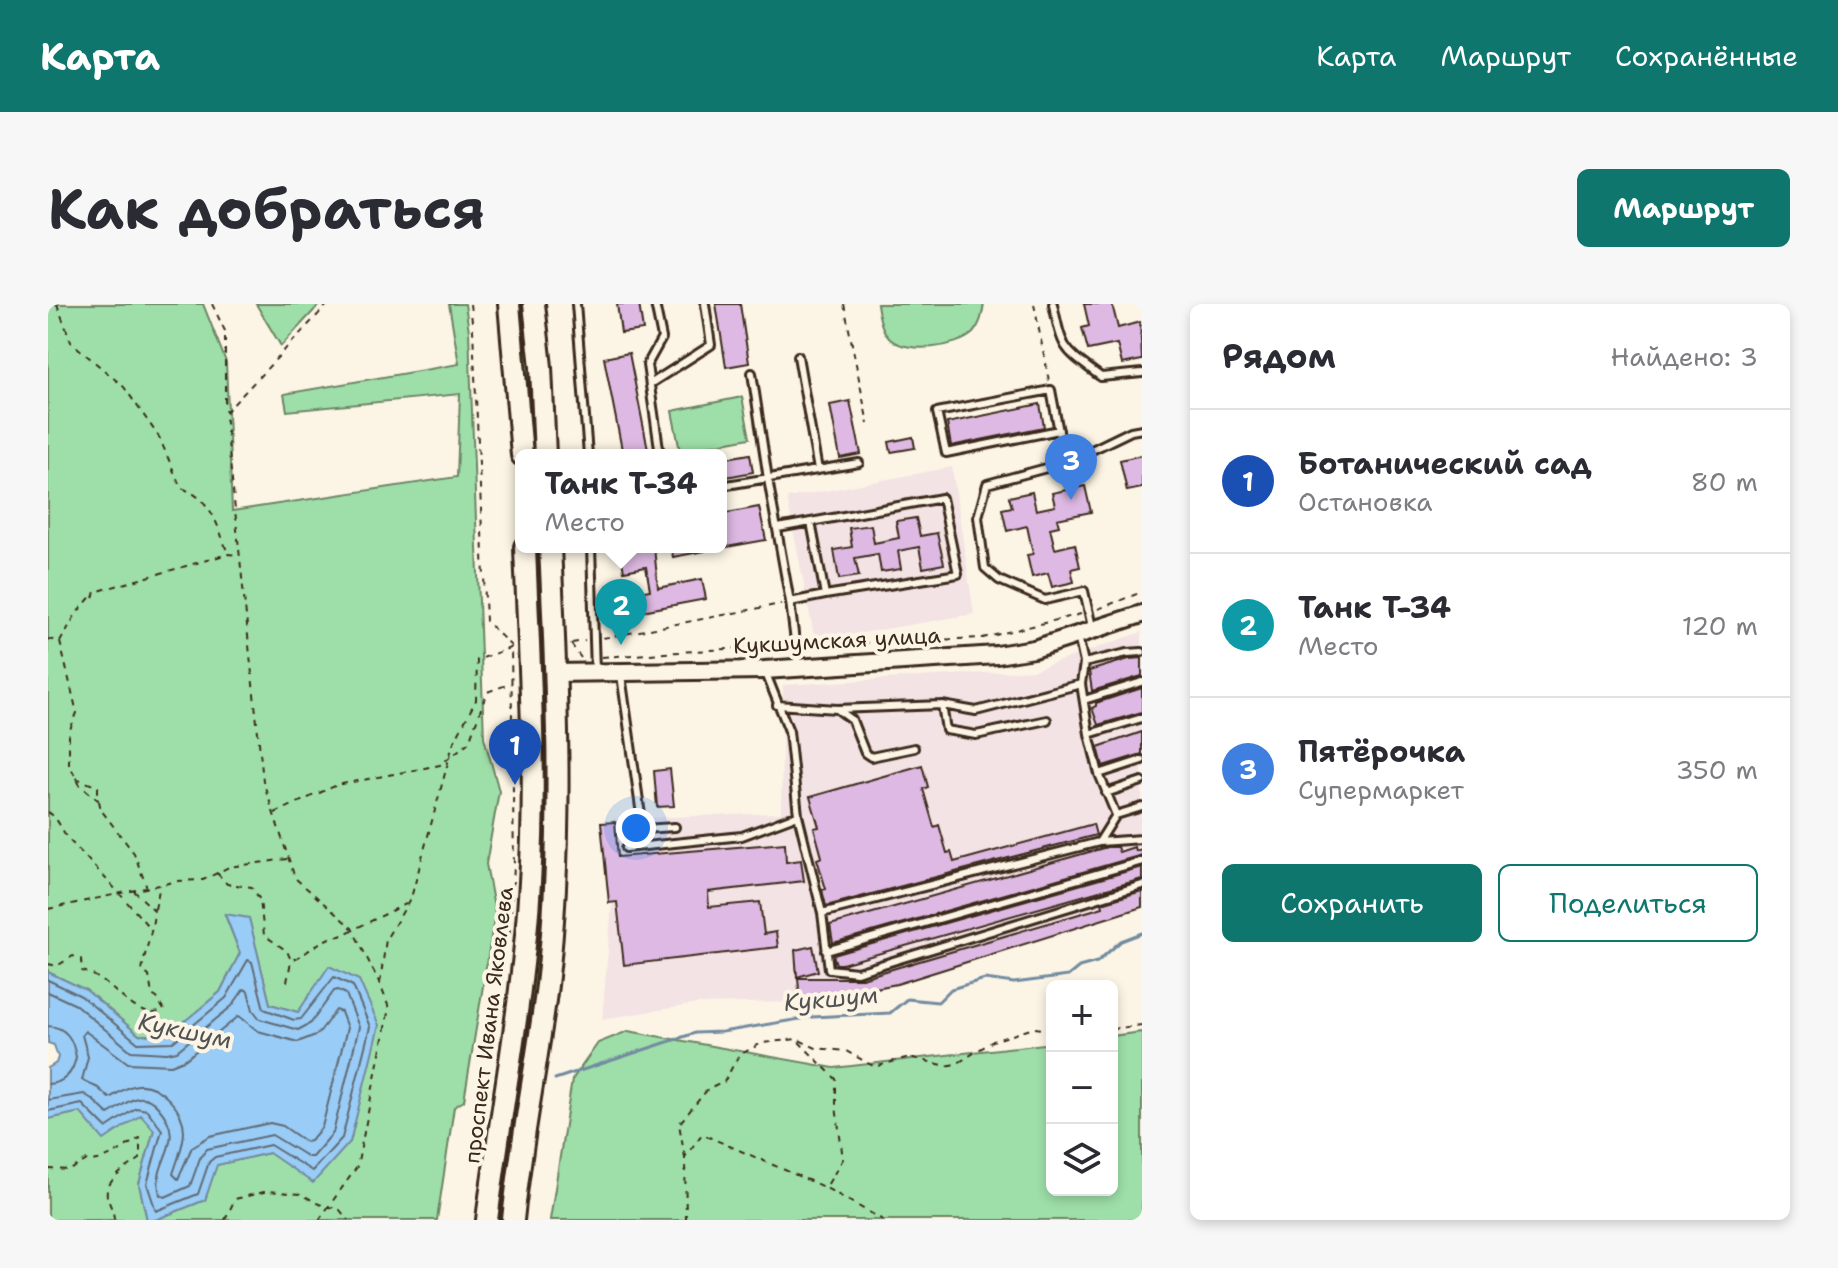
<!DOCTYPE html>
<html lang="ru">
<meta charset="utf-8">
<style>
body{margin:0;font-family:"Shantell Sans",sans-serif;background:#f7f7f7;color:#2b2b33}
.controls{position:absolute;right:24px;bottom:24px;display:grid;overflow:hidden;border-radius:12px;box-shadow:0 4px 12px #0003}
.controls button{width:72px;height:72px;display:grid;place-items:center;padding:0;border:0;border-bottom:2px solid #e1e1e2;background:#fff;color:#2b2b33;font:40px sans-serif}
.you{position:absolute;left:588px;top:524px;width:28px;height:28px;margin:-20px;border:6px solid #fff;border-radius:50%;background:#1a73e8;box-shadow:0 0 0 12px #1a73e833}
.badge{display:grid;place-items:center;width:52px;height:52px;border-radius:50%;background:#0f766e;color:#fff;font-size:26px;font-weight:700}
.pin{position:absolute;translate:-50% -66px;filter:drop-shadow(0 2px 4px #0008)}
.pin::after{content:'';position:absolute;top:42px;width:28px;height:24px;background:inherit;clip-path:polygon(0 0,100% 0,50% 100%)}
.popup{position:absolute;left:467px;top:145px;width:212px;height:104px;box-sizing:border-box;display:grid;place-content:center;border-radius:12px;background:#fff;filter:drop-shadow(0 2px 6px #0005);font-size:26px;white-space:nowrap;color:#7c7c81}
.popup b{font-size:30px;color:#2b2b33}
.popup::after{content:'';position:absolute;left:50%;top:100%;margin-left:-16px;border:16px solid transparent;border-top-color:#fff}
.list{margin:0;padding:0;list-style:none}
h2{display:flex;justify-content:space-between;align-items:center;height:104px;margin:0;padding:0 32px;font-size:34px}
h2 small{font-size:26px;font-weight:400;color:#7c7c81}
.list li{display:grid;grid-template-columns:52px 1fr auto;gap:24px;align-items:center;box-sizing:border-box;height:144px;padding:0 32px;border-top:2px solid #e1e1e2}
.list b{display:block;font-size:30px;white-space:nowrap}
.list p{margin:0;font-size:26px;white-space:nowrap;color:#7c7c81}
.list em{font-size:26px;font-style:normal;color:#7c7c81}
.actions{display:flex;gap:16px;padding:24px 32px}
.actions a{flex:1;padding:18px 0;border:2px solid #0f766e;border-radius:12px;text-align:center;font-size:28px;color:#0f766e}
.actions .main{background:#0f766e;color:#fff}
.icon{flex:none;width:44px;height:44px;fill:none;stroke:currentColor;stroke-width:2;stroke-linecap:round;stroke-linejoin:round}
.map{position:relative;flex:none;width:1094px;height:916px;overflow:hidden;border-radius:12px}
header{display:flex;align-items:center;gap:48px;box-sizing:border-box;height:112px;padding:0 40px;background:#0f766e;color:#fff}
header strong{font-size:38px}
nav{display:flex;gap:44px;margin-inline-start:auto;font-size:28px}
.intro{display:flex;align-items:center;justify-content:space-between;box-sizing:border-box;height:192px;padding:0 48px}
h1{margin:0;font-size:56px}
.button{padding:20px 36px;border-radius:12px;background:#0f766e;color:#fff;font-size:28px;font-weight:700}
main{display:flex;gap:48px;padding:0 48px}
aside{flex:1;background:#fff;border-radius:12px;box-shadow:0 4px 12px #0003}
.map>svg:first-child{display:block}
.built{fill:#f3e3e4}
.green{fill:#9edfa9;stroke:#6c8464;stroke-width:2}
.water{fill:#99ccf6;stroke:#738ba0;stroke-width:2}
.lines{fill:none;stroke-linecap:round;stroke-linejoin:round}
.shore{stroke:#616b74;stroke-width:2}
.stream{stroke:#738ba0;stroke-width:3}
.building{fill:#deb9e3;stroke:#3b2a1e;stroke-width:2}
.service-casing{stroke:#3b2a1e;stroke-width:12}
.tertiary-casing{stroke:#3b2a1e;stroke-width:22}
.primary-casing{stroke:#3b2a1e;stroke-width:26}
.path{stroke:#3b2a1e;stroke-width:2;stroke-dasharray:6 6;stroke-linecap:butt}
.service{stroke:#fcf5e5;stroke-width:6}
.tertiary{stroke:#fcf5e5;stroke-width:16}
.primary{stroke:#fcf5e5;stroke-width:20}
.labels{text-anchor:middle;stroke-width:8;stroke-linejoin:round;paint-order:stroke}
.street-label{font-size:22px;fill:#3b2a1e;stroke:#fcf5e5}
.water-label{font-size:24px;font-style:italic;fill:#525254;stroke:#fcf5e5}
</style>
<header>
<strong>Карта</strong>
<nav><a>Карта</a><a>Маршрут</a><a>Сохранённые</a></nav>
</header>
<div class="intro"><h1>Как добраться</h1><a class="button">Маршрут</a></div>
<main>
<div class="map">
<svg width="1094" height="916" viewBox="0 0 1094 916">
<rect width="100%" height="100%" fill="#fcf5e5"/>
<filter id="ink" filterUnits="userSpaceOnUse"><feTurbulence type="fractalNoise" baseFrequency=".0125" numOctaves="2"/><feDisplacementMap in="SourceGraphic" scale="16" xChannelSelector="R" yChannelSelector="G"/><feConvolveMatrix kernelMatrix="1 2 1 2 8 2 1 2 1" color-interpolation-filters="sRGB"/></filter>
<g filter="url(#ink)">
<path class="built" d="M904,163L926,310L767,337L739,194Z
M1094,328V603L849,680L752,698L649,700L554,715L567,566L565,515L733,509L735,381L986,366Z"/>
<path class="green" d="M0,0H155L178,58L184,207L409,173L412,90L239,107L236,90L411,60L401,0H417L421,27L436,433L451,487L438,560L447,609L416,797L406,803L389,916H107L157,896L168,861L221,849L302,838L314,783L249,708L222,700L201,615L177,611L192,649L172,688L120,732L91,731L38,686L0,668Z
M208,0H272L233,42Z
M470,0H476L484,64L489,151H483L478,66Z
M829,0H936C934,11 933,20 925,29C909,44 859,50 842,35C833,26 831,12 829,0Z
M694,93L702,134L632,147L624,107Z
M491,393H497L500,535L492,664L459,859L454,916H448Z
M580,727L786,764L1004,739V886H1064V732L1094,728V916H502L524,776L550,739Z
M32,808L92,810L106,826L91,880L99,916H0V815Z"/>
<path class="water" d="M177,610L201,614L222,700L250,708L281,662L311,676L331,721L302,838L265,879L221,849L169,861L157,896L107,916H99L91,880L106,826L93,811L56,836L32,808L0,815V764L8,759L10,753L6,741L0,739V668L38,686L91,731H120L172,688L192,649Z"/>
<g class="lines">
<path class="shore" d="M0,676L33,692L90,739L125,738L178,694L200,656L204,658L216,705L246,716L253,715L286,673L305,682L322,723L294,834L264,867L222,841L167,853L161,858L150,890L108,907L99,880L114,826L99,806L88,804L58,824L34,800L0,807
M0,688L28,701L83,747L119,749L129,747L184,702L196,685L200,687L205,706L212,715L250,726L263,719L286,687L290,686L298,690L311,723L285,829L264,853H260L224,831L159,845L152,854L142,882L117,893L112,891C102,855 143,839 109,802C92,783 77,801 60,810L44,795L36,790L0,796
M288,706L293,708L299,724L274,823L262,837L258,838L235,822L222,819L162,832L144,843L130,875L125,870C129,857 136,841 136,827C136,806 111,779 90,781C78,782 70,790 61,794L50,784L34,776L40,753L34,731L37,727L80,759L123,761L138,755L191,712L210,727L250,738L270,730Z
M0,722C19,723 25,736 28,753C25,769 17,779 0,780"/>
<path class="stream" d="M507,775L647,729L674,728L764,713L842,709L859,695L890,698L903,685L937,675L966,679L1020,672L1031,663L1049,658L1073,637L1094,629"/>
</g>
<path class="building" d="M569,0H591L595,26L573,29Z
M668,0H692L701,59L678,63Z
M1036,0H1064L1070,24L1092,18L1094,56L1074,60L1069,40L1040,46L1034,24L1041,22Z
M581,49L601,151H575L556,54Z
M802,97L813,150L792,154L782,101Z
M992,100L996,123L903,142L899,119Z
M865,133L867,144L843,148L841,138Z
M702,150L705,168L673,174V155Z
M1094,151V184L1079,187L1072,156Z
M1037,182L1043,208L1009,215L1011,222L1002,224L1007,245L1027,240L1032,263L1023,265L1026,278L1004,283L1000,269L984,273L979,251L985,250L979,222L959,227L954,205L964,203L961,193L984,188L988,206L1007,202L1004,189Z
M711,203L718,236L673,244V210Z
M868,214L872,232L889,229L896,260L875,264L871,243L850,247L853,265L833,268L830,250L807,254L811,272L791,275L786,246L804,243L801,224L823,221L826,239L851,234L848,217Z
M571,243H606L610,284L654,275L658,295L573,311L569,292L602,286L598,263L576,267Z
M623,243H657V247L625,253Z
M1094,354V372L1044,387L1041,367L1081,355Z
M1094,384V408L1050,421L1044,404L1048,402V399Z
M1094,428V450L1055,462L1050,443Z
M874,461L880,483L875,485L886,523L891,521L899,549L903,548L906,558L1045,520L1048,531L778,602L774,586L778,585L769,555L774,553L766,524L771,523L762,493Z
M622,465L626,502L609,503L606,467Z
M567,518L570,553L737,539L738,558L753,556L756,577L660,588L661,603L712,598L716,630L728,628L730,643L576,661L569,598L561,599L553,519Z
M1059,543H1069L1071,548L1086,543L1087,547L1094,545V551L785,639L782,621Z
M1094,563V575L794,660H788L785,651L789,650Z
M1094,587V603L849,680L752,698L750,674H814L1055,603L1054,599Z
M765,642L770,667L749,673L747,646Z"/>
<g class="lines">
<g class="service-casing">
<path id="service" d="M528,0L540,151
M607,0L614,34L599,61L612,151
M1005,0C1015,47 1014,44 1053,73L1094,69
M750,52L770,166
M704,69L720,175L742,298L750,361
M602,80L663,41L657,0
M1011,126L898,149L889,108L1003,86L1017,159
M673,182L811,159
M730,224L894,194L910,270L777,291
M543,243L547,367
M742,298L777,291L763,218
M1044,323L1036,287L997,296L951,276L937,264L930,213L939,180L1017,159L1083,127L1094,125
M1030,332L1036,359L1033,380L1041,430L1051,470L1068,511L1051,538L1094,535
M1036,359L1079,349L1094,348
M717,367L741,427L750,511L774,609L781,665L809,668L1094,581
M573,371L595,525L627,523
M1036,396L1094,378
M729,401L789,405L894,401L928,407L1033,380
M894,401L898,426L928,431L999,416
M789,405L804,416L817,449L823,453L866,444
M1041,430L1094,414
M1051,470L1094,456
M1058,489L1094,477
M1068,511L1094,503
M578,544L694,532L750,511
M774,609L1051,538
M778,647L1094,557"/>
</g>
<g class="tertiary-casing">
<path id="tertiary" d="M506,369L716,366L949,351L986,345L1094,310"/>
</g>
<g class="primary-casing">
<path id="primary" d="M461,0L474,151
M486,0L493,63L497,151
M439,916C453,803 476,691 482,578C489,467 481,354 477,243
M465,916C473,837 489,760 499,681C516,537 509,388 502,243"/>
</g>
<path class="path" d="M9,0L23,38L76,83L111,133L133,184C164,194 170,223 180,250
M164,0L177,27V107
M422,0L425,26L438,317L463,342L466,563L461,637
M796,0L820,120
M986,0L1001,77
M45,294L47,288L180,250L191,251
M1050,305L1094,288
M555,334L733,300
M0,335L12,338L28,310L46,289
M12,338L29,409L21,428V460L32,481L50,496V483L28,474
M524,339L537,337
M523,340L533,354
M754,341L935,334L1033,310
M554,353L740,341
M51,497L53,506L86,549L99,584
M0,508C11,514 14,529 23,538C51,567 78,596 104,627
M227,509L289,481L392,461L421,438L439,388L464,379
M169,569L179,580L204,583L212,596L216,631L239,647L243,656C260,651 272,633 292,632L358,600
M0,605L130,577L155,576L181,563L239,555
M107,605L112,581
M0,660L9,662L25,652L33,655L34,667C64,673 87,721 116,706L109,694L104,691L101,672L94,667C97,645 105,628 106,606L85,586
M239,678L243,657
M332,679L338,635L363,594L405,440L428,396L429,356L467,342
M1064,725L1094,721
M751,738L788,775V802L795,855L778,883
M637,853L631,820L659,786L676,778L691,751L714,739L749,735L768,744L798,747L827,763L861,753L899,762L910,759L945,737L986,724L1004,726
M0,865L22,866L39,856C58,860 76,842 92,834V855C82,862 56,876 59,892C61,901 66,906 66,916
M177,916L187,895L220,887L253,890L271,900L292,906L300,916
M271,916L309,863L341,704L332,680L304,624L247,574L215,477L177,109L280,0
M638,916L637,853L654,830L778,884L835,916"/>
<use href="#service" class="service"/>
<use href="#tertiary" class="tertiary"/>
<use href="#primary" class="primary"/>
</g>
</g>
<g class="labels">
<g class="street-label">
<text transform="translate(789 336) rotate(-3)" y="8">Кукшумская улица</text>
<text transform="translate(440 721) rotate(-83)" y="8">проспект Ивана Яковлева</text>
</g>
<g class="water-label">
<text transform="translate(783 695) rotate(-5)" y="8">Кукшум</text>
<text transform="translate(137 727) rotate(12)" y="8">Кукшум</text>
</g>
</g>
</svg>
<div class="controls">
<button>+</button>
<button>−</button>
<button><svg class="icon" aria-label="layers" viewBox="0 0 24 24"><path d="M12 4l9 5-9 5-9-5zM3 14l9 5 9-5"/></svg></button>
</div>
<div class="you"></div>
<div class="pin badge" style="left:467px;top:481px;background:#1a4fb4">1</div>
<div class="pin badge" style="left:573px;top:341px;background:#0f9aa8">2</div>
<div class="popup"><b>Танк Т-34</b>Место</div>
<div class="pin badge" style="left:1023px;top:196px;background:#3f7fe0">3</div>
</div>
<aside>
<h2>Рядом<small>Найдено: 3</small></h2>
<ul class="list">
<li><span class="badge" style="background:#1a4fb4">1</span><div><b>Ботанический сад</b><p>Остановка</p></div><em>80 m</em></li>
<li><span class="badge" style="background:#0f9aa8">2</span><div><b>Танк Т-34</b><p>Место</p></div><em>120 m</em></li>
<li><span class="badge" style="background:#3f7fe0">3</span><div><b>Пятёрочка</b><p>Супермаркет</p></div><em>350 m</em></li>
</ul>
<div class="actions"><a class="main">Сохранить</a><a>Поделиться</a></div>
</aside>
</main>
